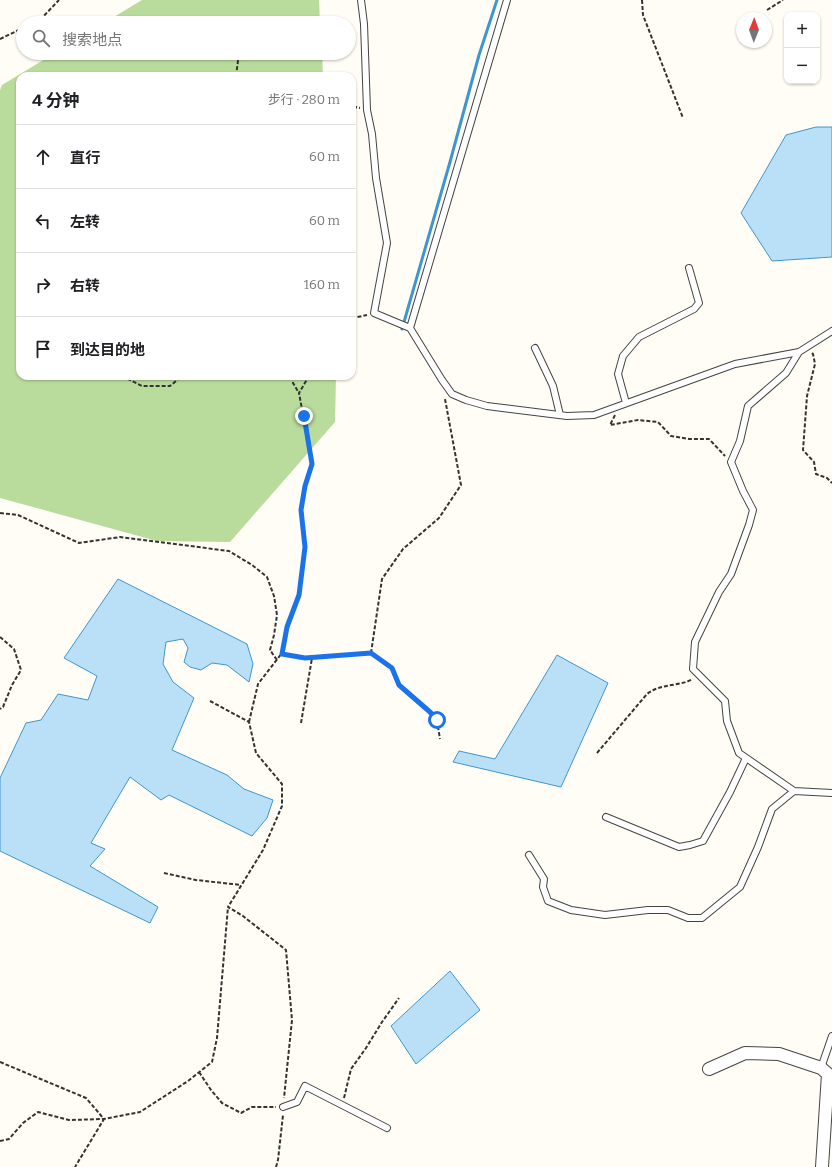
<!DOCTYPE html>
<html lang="zh">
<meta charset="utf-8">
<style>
body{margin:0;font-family:Bitter,"Noto Sans SC",serif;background:#f6f6f6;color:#202124}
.controls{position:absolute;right:12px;top:12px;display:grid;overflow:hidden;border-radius:8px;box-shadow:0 1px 3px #0004}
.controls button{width:36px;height:36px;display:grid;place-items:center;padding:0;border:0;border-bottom:1px solid #e0e0e0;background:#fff;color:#202124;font:20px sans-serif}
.compass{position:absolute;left:736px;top:12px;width:36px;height:36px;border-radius:50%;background:#fff;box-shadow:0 1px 3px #0004;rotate:1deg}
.stop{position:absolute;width:12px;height:12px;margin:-9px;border:3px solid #1a73e8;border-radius:50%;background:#fff}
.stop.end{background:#1a73e8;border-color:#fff;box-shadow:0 1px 4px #0008}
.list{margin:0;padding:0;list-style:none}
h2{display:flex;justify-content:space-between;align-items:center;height:52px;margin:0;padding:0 16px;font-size:17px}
h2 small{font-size:13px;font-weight:400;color:#757577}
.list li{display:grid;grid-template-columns:26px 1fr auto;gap:12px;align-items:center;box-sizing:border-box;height:64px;padding:0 16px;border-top:1px solid #e0e0e0}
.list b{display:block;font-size:15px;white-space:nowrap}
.list em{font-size:13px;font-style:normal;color:#757577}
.icon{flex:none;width:22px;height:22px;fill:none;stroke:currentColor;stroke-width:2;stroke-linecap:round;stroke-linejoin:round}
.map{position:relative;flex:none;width:832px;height:1167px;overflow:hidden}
.search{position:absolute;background:#fff;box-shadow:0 1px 3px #0004;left:16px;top:16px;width:340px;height:44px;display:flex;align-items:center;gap:10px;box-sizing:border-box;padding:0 14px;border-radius:22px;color:#757577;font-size:15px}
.panel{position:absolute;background:#fff;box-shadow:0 1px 3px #0004;left:16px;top:72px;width:340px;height:308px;border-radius:12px}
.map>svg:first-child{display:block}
.forest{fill:#b9dc9c}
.water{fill:#b9e0f7;stroke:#3f96cf}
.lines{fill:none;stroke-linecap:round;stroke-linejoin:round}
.stream{stroke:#3f96cf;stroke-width:3}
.service-casing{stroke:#444;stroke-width:8}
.minor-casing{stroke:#444;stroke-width:14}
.path{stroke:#333;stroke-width:2;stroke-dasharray:4 2;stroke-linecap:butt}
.service{stroke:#fff;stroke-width:6}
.minor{stroke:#fff;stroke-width:12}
.route{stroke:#1a73e8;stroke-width:5}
</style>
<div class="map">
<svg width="832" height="1167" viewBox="0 0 832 1167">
<rect width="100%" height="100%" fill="#fffdf5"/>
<path class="forest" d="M142,0H319L320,23H104Z
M55,53H322L323,76H20V376H336L335,422L230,542L157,541L0,498V90L2,85Z"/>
<path class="water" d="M816,127H832V257L772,261L741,213L786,135Z
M118,579L247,644L253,664L249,682L227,665L212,663L201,670L190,667L184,662L188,648L183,639L166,642L163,664L173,682L194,698L172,750L227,775L244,789L273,800L267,818L252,836L169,795L161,800L130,777L91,843L105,849L90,866L158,907L150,923L0,851V778L26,723L41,720L58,694L88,700L97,676L64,658Z
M557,655L608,683L561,787L453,762L459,751L495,759Z
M450,971L480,1010L416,1064L391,1026Z"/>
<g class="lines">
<path class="stream" d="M402,329L450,162L479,55L497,0"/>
<g class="service-casing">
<path id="service" d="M361,0L364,24L367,110L372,134L376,178L387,243L374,313L410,328L442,380L452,394L466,400L487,406L567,416L594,415L735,364L799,352L832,331
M410,328L507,0
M535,348L553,386L560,415
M799,352L786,373L748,406L740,441L731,462L743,491L753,510L749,525L731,574L719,592L695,642L693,669L725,701L727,721L739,753L794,791L832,793
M626,403L618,374L623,356L639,337L694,309L699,303L689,268
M606,817L679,847L690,845L703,841L730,792L746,758
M529,855L544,879L543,887L548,901L571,910L605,915L648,910H668L688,918H702L740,887L758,847L772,809L794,791
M821,1068L832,1036
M283,1107L297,1102L305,1086L387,1128"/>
</g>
<g class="minor-casing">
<path id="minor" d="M709,1069L745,1053L779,1054L821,1068L828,1074L822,1167"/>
</g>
<path class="path" d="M642,0L643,15L683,118
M767,10L783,0
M35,23L39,21L59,0
M0,39L23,28
M236,76L239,53
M352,115L356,107L360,108
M352,319L353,318L367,315
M812,353L813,354L815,364L807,396L803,450L814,462L816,474L827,478L832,483
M122,376L142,386H170L182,376
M293,376V383L299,393
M615,415L610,425L638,420L658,422L671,436L689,439H709L725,456
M0,513L18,515L79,543L120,537L229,551L252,565L267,577L274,596L277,615L274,635L270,650L277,660
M0,637L14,649L21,670L12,685L3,707L0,709
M282,653L287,627L299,595L305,547L301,510L305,486L312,464L299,393L309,376
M371,653L382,579L403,549L439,518L461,485L445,399
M210,701L249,722L256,753L282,784V806L263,850L228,907L243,916L286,950L292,1020L284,1098
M249,722L258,684L282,653L305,658L371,653L392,668L399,685L430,712L437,721L440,739
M301,723L312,658
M597,753L647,694C661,683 678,687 693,679
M164,873L196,880L241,885
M0,1062L86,1098L104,1119L75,1167
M199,1072L211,1090L222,1103L241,1113L252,1107H276
M344,1098L351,1069L366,1048L382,1022L399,998
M0,1141L9,1139L23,1123L38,1112L69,1120L104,1119L140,1112L188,1081L212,1062L217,1038L228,907
M276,1167L278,1160L283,1115"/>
<use href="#service" class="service"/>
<use href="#minor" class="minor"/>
</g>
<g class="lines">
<path class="route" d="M304,416L312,464L305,486L301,510L305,547L299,595L287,627L282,654L305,658L371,653L392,668L399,685L430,712L437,720"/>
</g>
</svg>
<div class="controls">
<button>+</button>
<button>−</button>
</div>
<svg class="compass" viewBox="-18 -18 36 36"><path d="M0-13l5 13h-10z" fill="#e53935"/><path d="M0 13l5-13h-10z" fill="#757577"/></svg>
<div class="stop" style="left:437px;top:720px"></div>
<div class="stop end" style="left:304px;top:416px"></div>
<div class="search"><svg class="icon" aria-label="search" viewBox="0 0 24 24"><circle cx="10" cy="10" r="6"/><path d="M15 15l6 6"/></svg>搜索地点</div>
<section class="panel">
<h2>4 分钟<small>步行 · 280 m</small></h2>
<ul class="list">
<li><svg class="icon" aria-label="ahead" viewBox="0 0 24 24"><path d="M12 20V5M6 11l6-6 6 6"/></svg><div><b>直行</b></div><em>60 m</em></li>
<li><svg class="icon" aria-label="left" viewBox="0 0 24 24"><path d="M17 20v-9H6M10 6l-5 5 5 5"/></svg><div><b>左转</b></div><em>60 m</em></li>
<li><svg class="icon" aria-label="right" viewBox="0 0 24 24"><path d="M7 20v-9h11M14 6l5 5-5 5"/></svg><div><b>右转</b></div><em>160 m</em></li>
<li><svg class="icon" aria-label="arrive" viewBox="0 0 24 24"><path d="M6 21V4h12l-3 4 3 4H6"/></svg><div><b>到达目的地</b></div></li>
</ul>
</section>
</div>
